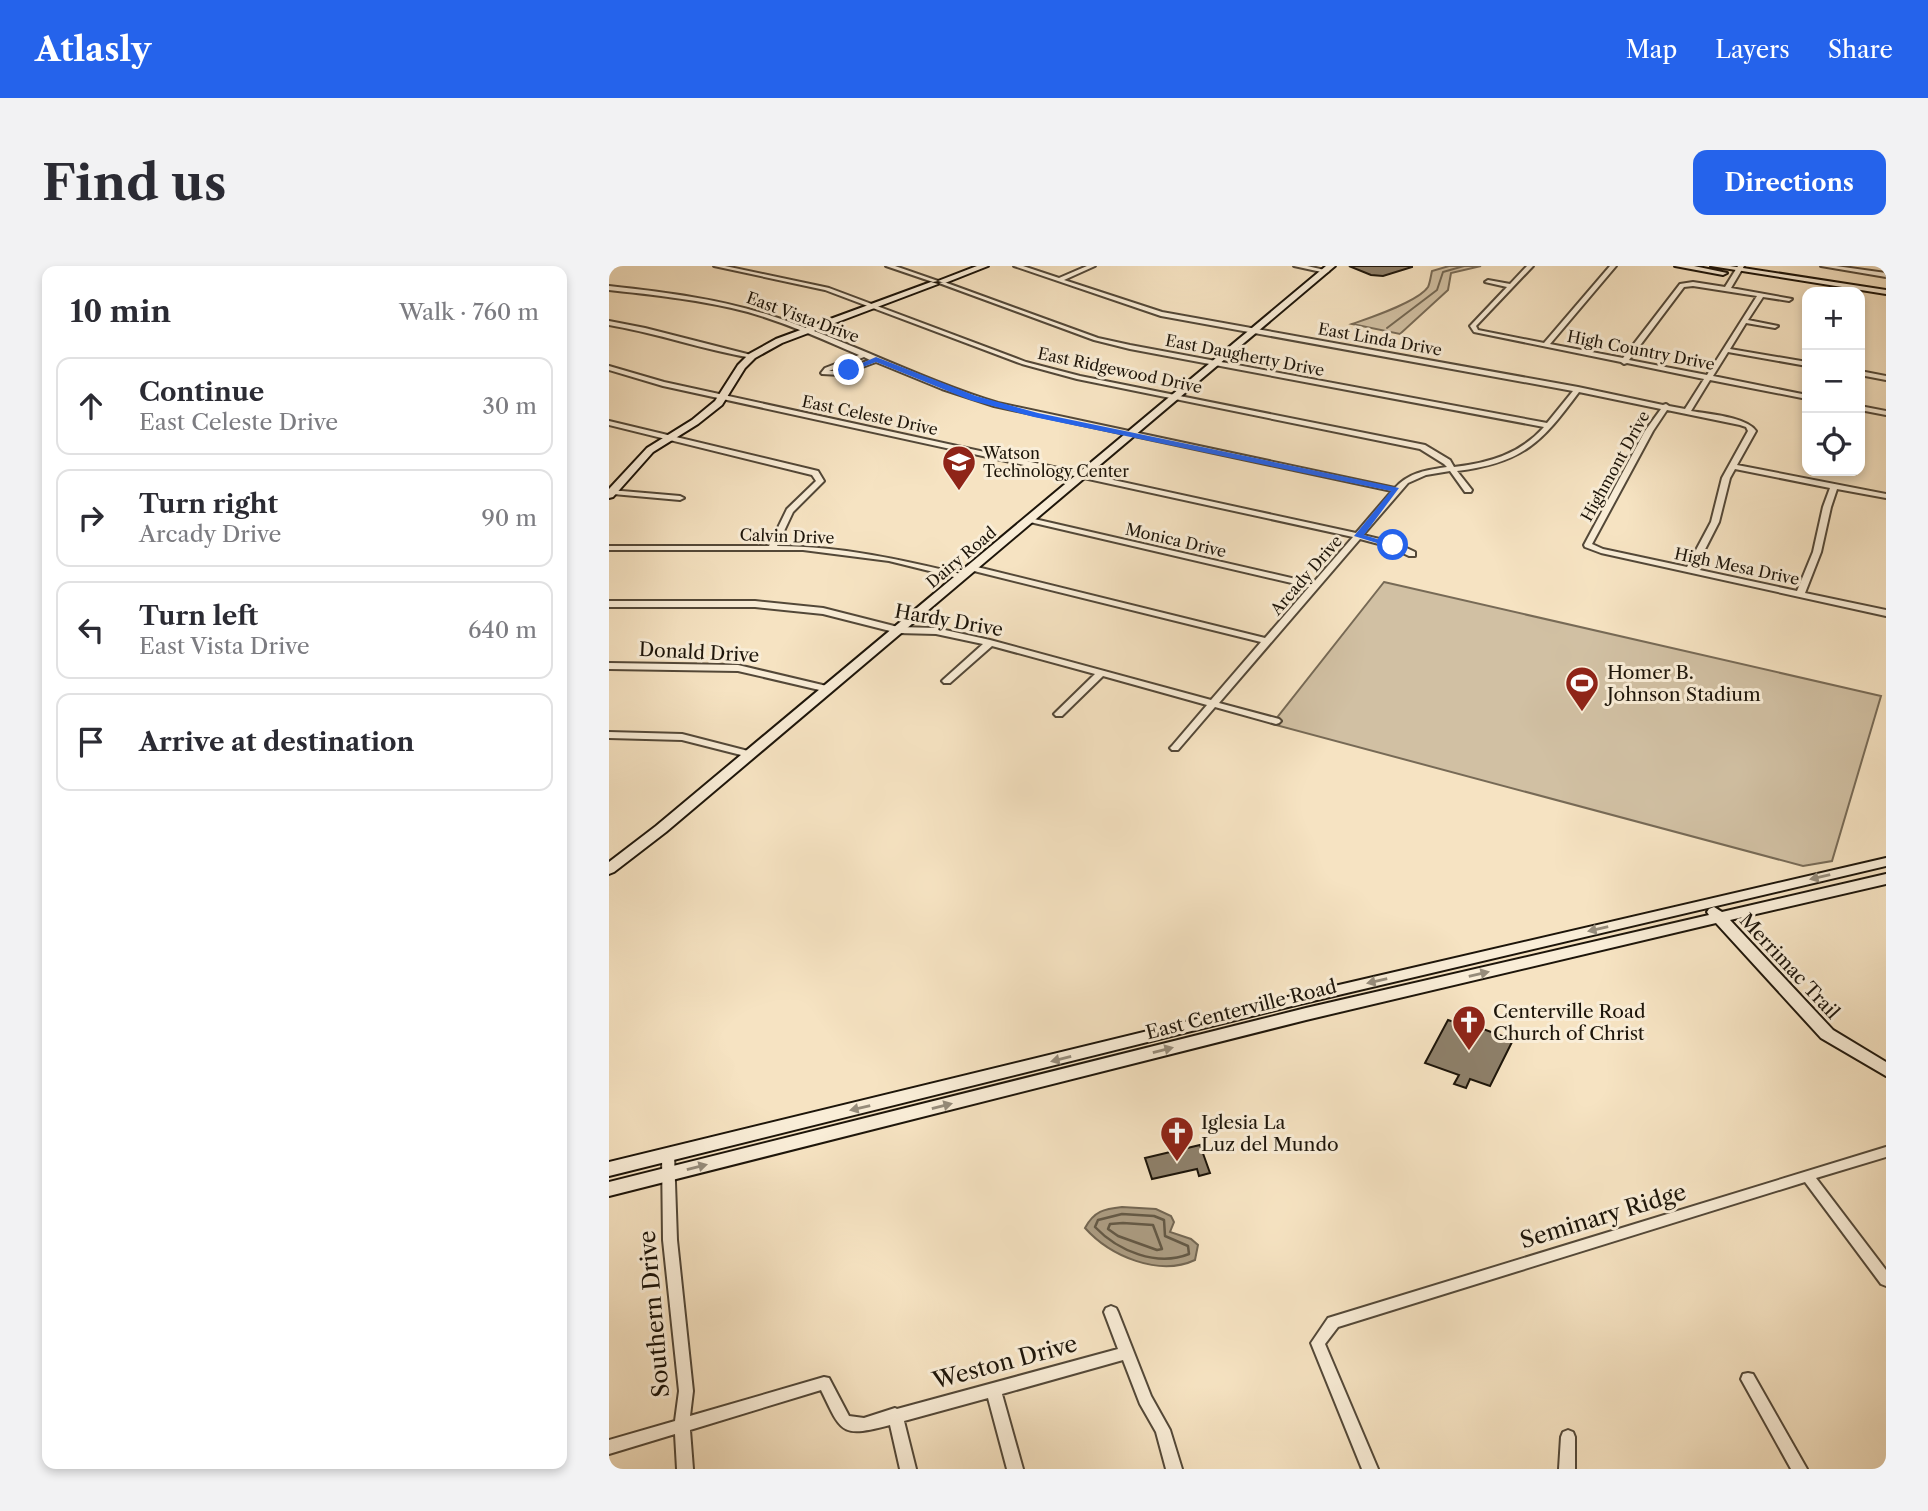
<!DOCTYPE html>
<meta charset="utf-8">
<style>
body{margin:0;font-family:"Libre Caslon Text",serif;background:#f2f2f3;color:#2b2b33}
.controls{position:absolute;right:21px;top:21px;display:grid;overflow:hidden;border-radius:14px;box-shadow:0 4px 10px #0003}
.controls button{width:63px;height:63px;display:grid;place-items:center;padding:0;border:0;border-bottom:2px solid #e1e1e2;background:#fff;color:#2b2b33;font:35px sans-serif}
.stop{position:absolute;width:21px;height:21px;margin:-16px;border:5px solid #2563eb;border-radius:50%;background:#fff}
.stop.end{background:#2563eb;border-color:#fff;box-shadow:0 2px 7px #0008}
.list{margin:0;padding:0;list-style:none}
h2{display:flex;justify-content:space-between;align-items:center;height:91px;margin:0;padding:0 28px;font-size:30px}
h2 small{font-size:23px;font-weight:400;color:#7c7c81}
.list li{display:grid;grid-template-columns:46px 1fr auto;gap:21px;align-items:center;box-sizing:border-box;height:98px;margin:0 14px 14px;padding:0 14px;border:2px solid #e1e1e2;border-radius:14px}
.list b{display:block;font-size:26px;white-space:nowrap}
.list p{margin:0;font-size:23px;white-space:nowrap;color:#7c7c81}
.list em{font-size:23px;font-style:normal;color:#7c7c81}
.icon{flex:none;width:38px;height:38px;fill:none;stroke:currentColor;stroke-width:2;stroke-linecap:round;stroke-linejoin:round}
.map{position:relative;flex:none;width:1277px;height:1203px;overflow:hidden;border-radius:14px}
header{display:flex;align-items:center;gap:42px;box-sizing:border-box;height:98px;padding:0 35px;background:#2563eb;color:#fff}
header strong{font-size:33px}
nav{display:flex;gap:38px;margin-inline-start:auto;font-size:24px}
.intro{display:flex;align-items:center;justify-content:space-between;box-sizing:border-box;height:168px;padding:0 42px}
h1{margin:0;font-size:49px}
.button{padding:18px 32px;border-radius:14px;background:#2563eb;color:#fff;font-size:24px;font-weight:700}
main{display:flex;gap:42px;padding:0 42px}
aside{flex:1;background:#fff;border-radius:14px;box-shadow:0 4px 10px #0003}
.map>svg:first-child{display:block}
.green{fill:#d1c0a3;stroke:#776a56;stroke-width:2}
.water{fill:#ac9d83;stroke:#736753;stroke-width:2}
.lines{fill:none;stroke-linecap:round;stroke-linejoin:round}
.shore{stroke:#645946;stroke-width:2.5}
.stream{stroke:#736753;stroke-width:2}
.building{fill:#8e806a;stroke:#1d150a;stroke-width:2}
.street-casing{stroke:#534838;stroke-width:4}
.secondary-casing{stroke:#1d150a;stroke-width:4}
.street{fill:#f9edd7;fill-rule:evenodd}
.secondary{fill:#f9edd7;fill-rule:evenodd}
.oneway{fill:#968c7b}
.route{fill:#2563eb}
.labels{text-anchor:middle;stroke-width:6;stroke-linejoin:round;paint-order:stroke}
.far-street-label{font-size:16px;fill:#1d150a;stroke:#f9edd7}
.far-poi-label{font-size:16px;fill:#1d150a;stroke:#f9edd7;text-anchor:start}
.street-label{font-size:19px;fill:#1d150a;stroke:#f9edd7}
.poi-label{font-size:19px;fill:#1d150a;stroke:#f9edd7;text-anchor:start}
.near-street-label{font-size:23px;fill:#1d150a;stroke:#f9edd7}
</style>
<header>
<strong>Atlasly</strong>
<nav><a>Map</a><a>Layers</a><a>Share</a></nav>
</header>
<div class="intro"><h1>Find us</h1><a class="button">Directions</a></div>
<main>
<aside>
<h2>10 min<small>Walk · 760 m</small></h2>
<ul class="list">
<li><svg class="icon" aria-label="ahead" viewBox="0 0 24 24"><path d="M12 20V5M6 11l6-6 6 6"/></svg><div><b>Continue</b><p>East Celeste Drive</p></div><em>30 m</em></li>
<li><svg class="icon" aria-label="right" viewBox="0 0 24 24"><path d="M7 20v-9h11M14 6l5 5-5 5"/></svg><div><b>Turn right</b><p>Arcady Drive</p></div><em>90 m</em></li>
<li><svg class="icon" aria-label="left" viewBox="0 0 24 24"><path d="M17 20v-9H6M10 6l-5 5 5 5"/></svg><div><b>Turn left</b><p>East Vista Drive</p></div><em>640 m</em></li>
<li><svg class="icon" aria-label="arrive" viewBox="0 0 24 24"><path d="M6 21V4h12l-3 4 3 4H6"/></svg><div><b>Arrive at destination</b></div></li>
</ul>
</aside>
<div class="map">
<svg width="1277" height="1203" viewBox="0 0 1277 1203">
<rect width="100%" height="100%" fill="#f6e3c2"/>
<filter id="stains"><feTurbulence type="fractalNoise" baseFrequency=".00286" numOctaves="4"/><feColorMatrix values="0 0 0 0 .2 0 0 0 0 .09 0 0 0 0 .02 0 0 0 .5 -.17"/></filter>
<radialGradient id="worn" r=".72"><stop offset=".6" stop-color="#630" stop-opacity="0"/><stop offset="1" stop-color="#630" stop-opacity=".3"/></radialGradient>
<path class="green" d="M840,0H872L842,7L839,24L791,68L743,58C760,52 809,36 819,21C821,17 822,9 823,5Z
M775,316L1272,430L1223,595L1194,600L663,458Z"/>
<path class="water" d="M513,941L547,943L562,950L565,956L561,966L582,973L589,979L586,994C550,1011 501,990 476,962C485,945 495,943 513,941Z"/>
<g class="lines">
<path class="shore" d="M513,948L545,950L555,954L556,970L579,980L580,988C548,1001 509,985 486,961L489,954Z
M514,957L544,959L553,983L548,984L509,970L499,963L501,958Z"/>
<path class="stream" d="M778,62L828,24L834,6L855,0"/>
</g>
<path class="building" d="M740,0H803V1L774,10L762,9Z
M847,753L904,774L881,820L861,813L857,822L845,818L850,809L816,797L839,754L845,756Z
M591,879L601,907L590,910L588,903L543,913L536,892Z"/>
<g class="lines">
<g class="street-casing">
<path id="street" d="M105,0H116L220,22L417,96L471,110L816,179L841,194L845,201C880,197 911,188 935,161L521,83L485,74L330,17L335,16L489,72L521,79L938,157L964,125L552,50L405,0H414L450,12L478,0H486L455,14L553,46L969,121L1054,139L1057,138L1060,140L1076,143L1095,113L1018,97L1015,98L1012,96L865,66L861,60L862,59L898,21L876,16L879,14L901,18L918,0H924L867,60L869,64L935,77L1001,0H1007L941,78L1014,92L1071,18L1084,16L1116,21L1129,0H1135L1122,22L1183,33L1180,35L1154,31L1139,54L1169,60L1166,62L1137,57L1121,83L1198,96V100L1119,86L1104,110L1198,129V133L1101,114L1082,145C1099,148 1138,151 1147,165L1128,199L1277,228V232L1228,223L1222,241L1212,286L1196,327L1277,344V350L992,287L976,281L975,279L1036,165L1052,143L970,126C933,176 914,197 848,205L863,224L862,226H856L841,205L817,209L799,217L754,269L787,277L806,286V290H800L781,281L751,273L610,437L670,453L672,455L670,457L667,458L606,441L569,484H563L561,482L563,480L598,439L494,410L453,450H447L445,448L447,446L486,408L383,380L341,417H335L333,415L335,413L374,378L327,368L289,367L214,348L146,341H0V335H146L214,342L289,361L327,362L381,374L602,434L652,376L361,304L360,302L364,300L656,372L700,321L421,256L417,254L421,252L704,317L744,271L54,120L0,104V100L55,116L747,267L783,225L385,140L333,123L267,96L232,109L213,108L212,107L216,102L250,89C213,73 177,57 139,46C93,34 46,29 0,24V20C55,26 111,33 163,50C240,75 311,113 389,137L786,222C800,206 819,204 838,201L835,198L811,183L468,113L413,98L216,24ZM1084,20L1148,30L1098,109L1020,94L1075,21ZM255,91L261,94L231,105H220ZM1058,144L1131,159L1137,161L1139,165L1113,212L1102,256L1078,301L994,283L983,278L1044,165ZM1126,203L1221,222L1214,241L1204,286L1188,325L1086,303L1110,256L1121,212Z
M277,0H286L329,15L324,16Z
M685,0H698L720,5L717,7Z
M1212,0H1227L1277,7V11Z
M0,55L36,62L146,90L143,92C95,84 48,67 0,59Z
M1251,105L1277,110V114L1251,109Z
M1251,140L1277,145V149L1251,144Z
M0,155L209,205L215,215L184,246L168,280C232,280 294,294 356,309L357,311L353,313L280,295L194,284H0V280H160L178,243L207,215L203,209L0,159Z
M1,224L71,230L75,232L71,234L4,228L0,226Z
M0,397L129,399L222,421L224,423L219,426L129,405L0,403Z
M0,466L73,468L143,486L145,488L140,491L73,474L0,472Z
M1277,881V891L1207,912L1277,1004V1020L1272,1018L1196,916L729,1061L716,1078L769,1203H753L702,1077L719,1052Z
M59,883L63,884L65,888L68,974L84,1125L81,1150L215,1111L220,1112L240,1150L255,1152L286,1142L288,1143L509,1083L495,1046L497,1042L502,1040L507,1042L509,1046L542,1130L561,1164L573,1203H557L547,1166L531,1138L514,1094L393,1128L414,1203H398L379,1132L295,1155L307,1203H291L281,1159C231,1172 233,1167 212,1124L81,1164L84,1203H68L66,1168L0,1188V1174L66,1155L70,1125L54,974L53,888L55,884Z
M1139,1107L1144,1108L1198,1203H1182L1132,1113L1134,1108Z
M959,1164L964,1166L966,1171V1203H950L952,1171L954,1166Z"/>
</g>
<g class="secondary-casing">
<path id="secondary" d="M368,0H379L336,17L329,15Z
M717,0H726L57,566L5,606L0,608V596L47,560Z
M1066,0H1085L1118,7L1114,9Z
M1102,0H1121L1277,24V28Z
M322,16L329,18L173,77L146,92L136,102L113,139L89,158L44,186L4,231L0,232V223L38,182L83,154L106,135L129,99L140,88L167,73Z
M1277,592V600L691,738L0,910V896L691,728Z
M1277,608V618L1121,654L1224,764L1277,796V810L1212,772L1107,657L697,754L0,930V916L697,742L1100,649L1098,646L1100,643L1105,641L1113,646Z"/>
</g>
<use href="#street" class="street"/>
<use href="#secondary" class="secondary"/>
</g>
<defs><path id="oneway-solid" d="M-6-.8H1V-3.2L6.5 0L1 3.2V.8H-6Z" transform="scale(1.75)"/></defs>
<g class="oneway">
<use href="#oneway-solid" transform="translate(1211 611) rotate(167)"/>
<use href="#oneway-solid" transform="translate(989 663) rotate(167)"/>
<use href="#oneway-solid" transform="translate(870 708) rotate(-13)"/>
<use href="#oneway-solid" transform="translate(768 715) rotate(167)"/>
<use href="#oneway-solid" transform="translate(554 784) rotate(-14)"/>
<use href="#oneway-solid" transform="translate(452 793) rotate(166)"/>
<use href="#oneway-solid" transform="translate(333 840) rotate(-14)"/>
<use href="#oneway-solid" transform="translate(251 842) rotate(167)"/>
<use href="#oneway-solid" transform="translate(88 901) rotate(-14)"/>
</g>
<path class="route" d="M267,91L367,130L429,147L790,222L755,269L788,279L784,282L745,270L782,225L425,151L361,134L267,96L243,105L237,104Z"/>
<defs>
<g id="school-pin" transform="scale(1.75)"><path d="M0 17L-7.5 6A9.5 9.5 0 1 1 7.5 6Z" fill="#8f2418" stroke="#f9edd7"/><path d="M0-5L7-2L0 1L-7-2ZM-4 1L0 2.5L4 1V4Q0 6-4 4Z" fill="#fff"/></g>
<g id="stadium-pin" transform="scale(1.75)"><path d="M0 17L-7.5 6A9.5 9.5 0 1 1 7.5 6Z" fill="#8f2418" stroke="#f9edd7"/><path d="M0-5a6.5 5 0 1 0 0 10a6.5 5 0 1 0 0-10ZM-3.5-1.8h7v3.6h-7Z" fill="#fff"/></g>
<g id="church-pin" transform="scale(1.75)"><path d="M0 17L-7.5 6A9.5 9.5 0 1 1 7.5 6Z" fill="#8f2418" stroke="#f9edd7"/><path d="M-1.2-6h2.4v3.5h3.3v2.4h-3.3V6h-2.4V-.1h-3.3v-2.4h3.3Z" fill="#fff"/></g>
</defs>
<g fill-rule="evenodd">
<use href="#school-pin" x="350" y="196"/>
<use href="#stadium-pin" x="973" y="417"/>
<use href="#church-pin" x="860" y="756"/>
<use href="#church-pin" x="568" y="867"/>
</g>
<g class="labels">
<g class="far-street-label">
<text transform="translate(194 51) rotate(20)" y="6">East Vista Drive</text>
<text transform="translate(771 73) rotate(10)" y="6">East Linda Drive</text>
<text transform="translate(1032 84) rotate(11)" y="6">High Country Drive</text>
<text transform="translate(636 89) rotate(11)" y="6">East Daugherty Drive</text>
<text transform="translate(511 104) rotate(12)" y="6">East Ridgewood Drive</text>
<text transform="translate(261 149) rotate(12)" y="6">East Celeste Drive</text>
<text transform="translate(1006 200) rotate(-61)" y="6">Highmont Drive</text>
<text transform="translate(178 270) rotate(2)" y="6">Calvin Drive</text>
<text transform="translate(567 274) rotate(13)" y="6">Monica Drive</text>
<text transform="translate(352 291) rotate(-40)" y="6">Dairy Road</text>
<text transform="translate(1128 300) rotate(12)" y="6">High Mesa Drive</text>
<text transform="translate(697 309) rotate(-49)" y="6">Arcady Drive</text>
</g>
<g class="far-poi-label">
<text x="374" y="193">Watson<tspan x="374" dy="18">Technology Center</tspan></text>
</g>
<g class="street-label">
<text transform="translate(340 354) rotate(10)" y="7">Hardy Drive</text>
<text transform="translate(90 386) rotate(3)" y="7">Donald Drive</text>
<text transform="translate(1181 700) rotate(47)" y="7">Merrimac Trail</text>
<text transform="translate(632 743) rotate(-14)" y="7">East Centerville Road</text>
</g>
<g class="poi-label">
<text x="998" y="413">Homer B.<tspan x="998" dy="22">Johnson Stadium</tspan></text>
<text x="884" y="752">Centerville Road<tspan x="884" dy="22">Church of Christ</tspan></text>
<text x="592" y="863">Iglesia La<tspan x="592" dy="22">Luz del Mundo</tspan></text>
</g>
<g class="near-street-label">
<text transform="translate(994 950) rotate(-17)" y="8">Seminary Ridge</text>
<text transform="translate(45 1048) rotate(-95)" y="8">Southern Drive</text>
<text transform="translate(396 1096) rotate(-15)" y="8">Weston Drive</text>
</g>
</g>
<rect width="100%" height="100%" filter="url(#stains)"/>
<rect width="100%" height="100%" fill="url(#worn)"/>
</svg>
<div class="controls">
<button>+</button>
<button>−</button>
<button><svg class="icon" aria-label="locate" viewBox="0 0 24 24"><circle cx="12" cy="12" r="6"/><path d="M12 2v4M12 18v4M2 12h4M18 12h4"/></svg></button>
</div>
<div class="stop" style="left:784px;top:279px"></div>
<div class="stop end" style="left:240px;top:104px"></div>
</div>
</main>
